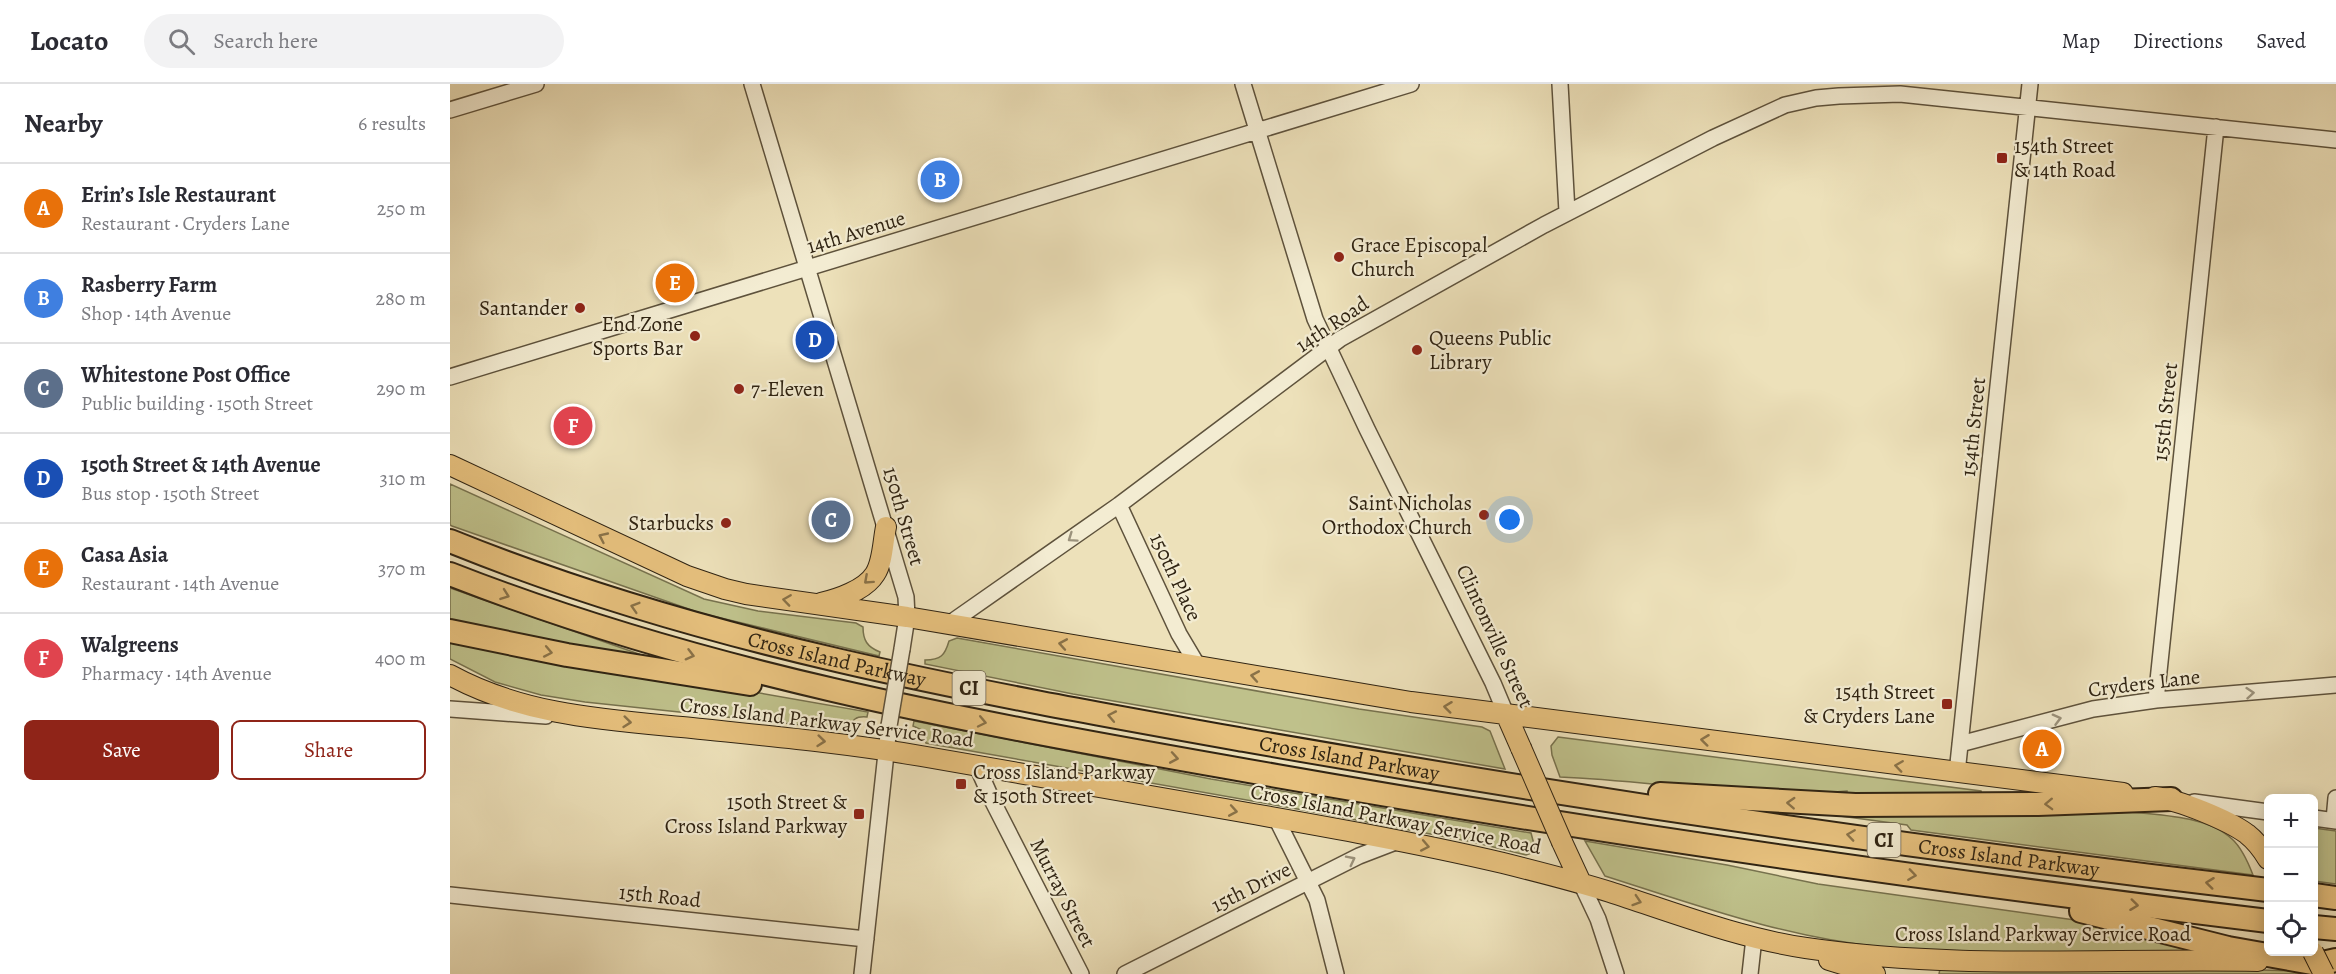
<!DOCTYPE html>
<meta charset="utf-8">
<style>
body{margin:0;font-family:Alegreya,serif;background:#f2f2f3;color:#2b2b33}
.controls{position:absolute;right:18px;bottom:18px;display:grid;overflow:hidden;border-radius:9px;box-shadow:0 3px 15px #0003}
.controls button{width:54px;height:54px;display:grid;place-items:center;padding:0;border:0;border-bottom:2px solid #e1e1e2;background:#fff;color:#2b2b33;font:30px sans-serif}
.you{position:absolute;left:1060px;top:436px;width:21px;height:21px;margin:-15px;border:4px solid #fff;border-radius:50%;background:#1a73e8;box-shadow:0 0 0 9px #1a73e833}
.badge{display:grid;place-items:center;width:39px;height:39px;border-radius:50%;background:#8f2418;color:#fff;font-size:20px;font-weight:700}
.pin{position:absolute;translate:-50% -50%;border:3px solid #fff;box-shadow:0 2px 6px #0006}
.list{margin:0;padding:0;list-style:none}
h2{display:flex;justify-content:space-between;align-items:center;height:78px;margin:0;padding:0 24px;font-size:26px}
h2 small{font-size:20px;font-weight:400;color:#7c7c81}
.list li{display:grid;grid-template-columns:39px 1fr auto;gap:18px;align-items:center;box-sizing:border-box;height:90px;padding:0 24px;border-top:2px solid #e1e1e2}
.list b{display:block;font-size:22px;white-space:nowrap}
.list p{margin:0;font-size:20px;white-space:nowrap;color:#7c7c81}
.list em{font-size:20px;font-style:normal;color:#7c7c81}
.actions{display:flex;gap:12px;padding:18px 24px}
.actions a{flex:1;padding:14px 0;border:2px solid #8f2418;border-radius:9px;text-align:center;font-size:21px;color:#8f2418}
.actions .main{background:#8f2418;color:#fff}
.icon{flex:none;width:33px;height:33px;fill:none;stroke:currentColor;stroke-width:2;stroke-linecap:round;stroke-linejoin:round}
.map{position:relative;flex:none;width:1886px;height:890px;overflow:hidden}
header{display:flex;align-items:center;gap:36px;box-sizing:border-box;height:84px;padding:0 30px;background:#fff;border-bottom:2px solid #e1e1e2}
header strong{font-size:28px}
nav{display:flex;gap:33px;margin-inline-start:auto;font-size:21px}
.search{width:420px;height:54px;background:#f2f2f3;display:flex;align-items:center;gap:15px;box-sizing:border-box;padding:0 21px;border-radius:33px;color:#7c7c81;font-size:22px}
main{display:flex}
aside{flex:1;background:#fff}
.map>svg:first-child{display:block}
.green{fill:#bfc18b;stroke:#77724e;stroke-width:1.5}
.lines{fill:none;stroke-linecap:round;stroke-linejoin:round}
.minor-casing{stroke:#5e523c;stroke-width:18}
.major-casing{stroke:#2f2312;stroke-width:22}
.highway-casing{stroke:#2f2312;stroke-width:26}
.minor{stroke:#f3ecd2;stroke-width:15}
.major{stroke:#e6c07d;stroke-width:20}
.highway{stroke:#e6c07d;stroke-width:22}
.minor-bridge-casing{stroke:#5e523c;stroke-width:18;stroke-linecap:butt}
.major-bridge-casing{stroke:#2f2312;stroke-width:22;stroke-linecap:butt}
.minor-bridge{stroke:#f3ecd2;stroke-width:15}
.major-bridge{stroke:#e6c07d;stroke-width:20}
.oneway{stroke:#8a7248}
.oneway2{stroke:#9b927c}
.poi-dot{fill:#8f2418;stroke:#f3ecd2;stroke-width:2}
.labels{text-anchor:middle;stroke-width:4.5;stroke-linejoin:round;paint-order:stroke}
.shield{fill:#f3ecd2;stroke:#6a5f4c;stroke-width:1.5}
.shield-label{font-size:20px;font-weight:bold;fill:#2f2312}
.poi-label{font-size:21px;fill:#2f2312;stroke:#f3ecd2;text-anchor:end}
.street-label{font-size:21px;fill:#2f2312;stroke:#f3ecd2}
</style>
<header>
<strong>Locato</strong>
<div class="search"><svg class="icon" aria-label="search" viewBox="0 0 24 24"><circle cx="10" cy="10" r="6"/><path d="M15 15l6 6"/></svg>Search here</div>
<nav><a>Map</a><a>Directions</a><a>Saved</a></nav>
</header>
<main>
<aside>
<h2>Nearby<small>6 results</small></h2>
<ul class="list">
<li><span class="badge" style="background:#e8710a">A</span><div><b>Erin’s Isle Restaurant</b><p>Restaurant · Cryders Lane</p></div><em>250 m</em></li>
<li><span class="badge" style="background:#3f7fe0">B</span><div><b>Rasberry Farm</b><p>Shop · 14th Avenue</p></div><em>280 m</em></li>
<li><span class="badge" style="background:#5c6f8a">C</span><div><b>Whitestone Post Office</b><p>Public building · 150th Street</p></div><em>290 m</em></li>
<li><span class="badge" style="background:#1a4fb4">D</span><div><b>150th Street &amp; 14th Avenue</b><p>Bus stop · 150th Street</p></div><em>310 m</em></li>
<li><span class="badge" style="background:#e8710a">E</span><div><b>Casa Asia</b><p>Restaurant · 14th Avenue</p></div><em>370 m</em></li>
<li><span class="badge" style="background:#e0444e">F</span><div><b>Walgreens</b><p>Pharmacy · 14th Avenue</p></div><em>400 m</em></li>
</ul>
<div class="actions"><a class="main">Save</a><a>Share</a></div>
</aside>
<div class="map">
<svg width="1886" height="890" viewBox="0 0 1886 890">
<rect width="100%" height="100%" fill="#ede1ba"/>
<filter id="stains"><feTurbulence type="fractalNoise" baseFrequency=".00333" numOctaves="4"/><feColorMatrix values="0 0 0 0 .2 0 0 0 0 .09 0 0 0 0 .02 0 0 0 .5 -.17"/></filter>
<radialGradient id="worn" r=".72"><stop offset=".6" stop-color="#630" stop-opacity="0"/><stop offset="1" stop-color="#630" stop-opacity=".3"/></radialGradient>
<path class="green" d="M0,400L254,515L308,527L406,539L413,543C413,556 417,563 430,568L429,572L250,529L2,442L0,441Z
M0,504L189,570L188,577L0,540Z
M507,554L909,625L1032,643L1040,647L1055,685L623,610L475,580V576C491,576 495,571 499,557Z
M0,555L418,628L417,633C406,632 402,635 399,646L135,618L91,611L45,598L0,575Z
M464,637L761,695L1081,749L1085,764L1082,769L1076,771L1023,758L853,726L476,659L474,647L463,642Z
M1108,653L1531,707L1532,713L1397,715V707C1301,715 1206,697 1110,693L1102,671L1101,662Z
M1662,726C1698,731 1754,729 1782,755C1792,764 1798,778 1803,791L1461,746L1457,741L1353,727Z
M1864,744L1886,747V800L1864,797Z
M1135,757L1277,781L1368,800L1639,838L1691,848L1747,868C1642,864 1537,874 1432,863C1337,854 1246,821 1155,792Z
M1490,885L1811,886L1847,887L1849,890H1489Z"/>
<g class="lines">
<g class="minor-casing">
<path id="minor" d="M302,0L456,513L457,533L452,565
M793,0L865,235L917,345L1043,599L1056,630
M1110,0L1117,128
M0,26L86,0
M0,293L961,0
M669,421L729,550L748,582
M499,540L669,421L890,255L1094,141L1263,54L1335,21L1366,14L1389,12L1450,10L1886,56
M1706,616L1766,43
M0,625L96,632
M1510,660L1643,625L1706,616L1886,601
M527,682L542,716L631,890
M1507,689L1580,0
M1744,718L1818,728
M826,734L867,816L886,890
M1864,734L1886,737
M1884,736L1886,714
M1131,799L1148,835L1166,890
M0,811L416,855
M412,890L439,642
M675,890L909,772L948,757
M1300,890L1304,854"/>
</g>
<g class="major-casing">
<path id="major" d="M0,381L237,492L275,505L296,510L457,533L961,618L1673,709
M371,519C388,515 415,506 425,490C433,478 433,457 436,443
M0,591C75,632 159,636 242,644C318,652 395,659 471,672C574,690 678,708 781,726C872,742 963,758 1053,779C1089,788 1125,797 1160,808C1225,829 1289,854 1356,864C1505,886 1657,874 1808,877
M1056,630L1071,664
M1705,713C1729,716 1778,736 1797,750C1806,757 1812,765 1818,775
M1112,758L1131,799
M1379,876L1425,890"/>
</g>
<g class="highway-casing">
<g id="highway">
<path id="s1" d="M0,457C254,560 525,608 794,656C1134,716 1476,766 1818,806"/>
<path d="M0,490C252,589 511,636 776,683C1122,745 1470,795 1818,837"/>
<path d="M0,547L117,571L300,600"/>
<path d="M1210,710L1405,721L1588,720L1721,715"/>
<path d="M1864,811L1886,814"/>
<path d="M1631,827L1778,864L1868,880L1886,876"/>
<path d="M1864,843L1886,845"/>
</g>
</g>
<use href="#minor" class="minor"/>
<use href="#major" class="major"/>
<use href="#highway" class="highway"/>
<g class="minor-bridge-casing">
<path id="minor-bridge" d="M439,642L452,565"/>
</g>
<g class="major-bridge-casing">
<path id="major-bridge" d="M1071,664L1112,758
M1863,868L1874,890"/>
</g>
<use href="#minor-bridge" class="minor-bridge"/>
<use href="#major-bridge" class="major-bridge"/>
</g>
<defs><path id="oneway-chevron" d="M-2-3.5L2.5 0L-2 3.5" fill="none" stroke-width="1.6" stroke-linecap="round" stroke-linejoin="round" transform="scale(1.5)"/></defs>
<g class="oneway">
<use href="#oneway-chevron" transform="translate(153 453) rotate(-155)"/>
<use href="#oneway-chevron" transform="translate(418 496) rotate(138)"/>
<use href="#oneway-chevron" transform="translate(55 511) rotate(20)"/>
<use href="#oneway-chevron" transform="translate(337 516) rotate(-172)"/>
<use href="#oneway-chevron" transform="translate(185 523) rotate(-163)"/>
<use href="#oneway-chevron" transform="translate(613 560) rotate(-170)"/>
<use href="#oneway-chevron" transform="translate(98 568) rotate(11)"/>
<use href="#oneway-chevron" transform="translate(240 571) rotate(15)"/>
<use href="#oneway-chevron" transform="translate(805 592) rotate(-170)"/>
<use href="#oneway-chevron" transform="translate(998 623) rotate(-173)"/>
<use href="#oneway-chevron" transform="translate(662 632) rotate(-169)"/>
<use href="#oneway-chevron" transform="translate(177 638) rotate(6)"/>
<use href="#oneway-chevron" transform="translate(532 638) rotate(12)"/>
<use href="#oneway-chevron" transform="translate(1255 656) rotate(-173)"/>
<use href="#oneway-chevron" transform="translate(371 657) rotate(6)"/>
<use href="#oneway-chevron" transform="translate(724 674) rotate(10)"/>
<use href="#oneway-chevron" transform="translate(1449 682) rotate(-172)"/>
<use href="#oneway-chevron" transform="translate(1341 719) rotate(-177)"/>
<use href="#oneway-chevron" transform="translate(1599 720) rotate(178)"/>
<use href="#oneway-chevron" transform="translate(783 727) rotate(10)"/>
<use href="#oneway-chevron" transform="translate(1401 751) rotate(-172)"/>
<use href="#oneway-chevron" transform="translate(975 762) rotate(11)"/>
<use href="#oneway-chevron" transform="translate(1462 791) rotate(8)"/>
<use href="#oneway-chevron" transform="translate(1760 799) rotate(-173)"/>
<use href="#oneway-chevron" transform="translate(1187 817) rotate(18)"/>
<use href="#oneway-chevron" transform="translate(1684 821) rotate(7)"/>
</g>
<g class="oneway2">
<use href="#oneway-chevron" transform="translate(622 454) rotate(145)"/>
<use href="#oneway-chevron" transform="translate(1800 609) rotate(-5)"/>
<use href="#oneway-chevron" transform="translate(1607 635) rotate(-15)"/>
<use href="#oneway-chevron" transform="translate(901 776) rotate(-27)"/>
</g>
<g class="poi-dot">
<rect x="1546" y="68" width="12" height="12" rx="3"/>
<circle cx="889" cy="173" r="6"/>
<circle cx="130" cy="224" r="6"/>
<circle cx="245" cy="252" r="6"/>
<circle cx="967" cy="266" r="6"/>
<circle cx="289" cy="305" r="6"/>
<circle cx="1034" cy="431" r="6"/>
<circle cx="276" cy="439" r="6"/>
<rect x="1491" y="614" width="12" height="12" rx="3"/>
<rect x="505" y="694" width="12" height="12" rx="3"/>
<rect x="403" y="724" width="12" height="12" rx="3"/>
</g>
<g class="labels">
<g class="shield">
<rect x="502.5" y="587" width="33" height="34" rx="4.5"/>
<rect x="1417.5" y="739" width="33" height="34" rx="4.5"/>
</g>
<g class="shield-label">
<text x="519" y="611">CI</text>
<text x="1434" y="763">CI</text>
</g>
<g class="poi-label">
<text x="1564" y="69" text-anchor="start">154th Street<tspan x="1564" dy="24">&amp; 14th Road</tspan></text>
<text x="901" y="168" text-anchor="start">Grace Episcopal<tspan x="901" dy="24">Church</tspan></text>
<text x="118" y="231">Santander</text>
<text x="233" y="247">End Zone<tspan x="233" dy="24">Sports Bar</tspan></text>
<text x="979" y="261" text-anchor="start">Queens Public<tspan x="979" dy="24">Library</tspan></text>
<text x="301" y="312" text-anchor="start">7-Eleven</text>
<text x="1022" y="426">Saint Nicholas<tspan x="1022" dy="24">Orthodox Church</tspan></text>
<text x="264" y="446">Starbucks</text>
<text x="1485" y="615">154th Street<tspan x="1485" dy="24">&amp; Cryders Lane</tspan></text>
<text x="523" y="695" text-anchor="start">Cross Island Parkway<tspan x="523" dy="24">&amp; 150th Street</tspan></text>
<text x="397" y="725">150th Street &amp;<tspan x="397" dy="24">Cross Island Parkway</tspan></text>
</g>
<g class="street-label">
<text transform="translate(406 148) rotate(-17)" y="7">14th Avenue</text>
<text transform="translate(882 240) rotate(-34)" y="7">14th Road</text>
<text transform="translate(1715 328) rotate(-84)" y="7">155th Street</text>
<text transform="translate(1523 343) rotate(-84)" y="7">154th Street</text>
<text transform="translate(454 432) rotate(74)" y="7">150th Street</text>
<text transform="translate(726 493) rotate(65)" y="7">150th Place</text>
<text transform="translate(1045 552) rotate(65)" y="7">Clintonville Street</text>
<text dy="7" stroke="none"><textPath href="#s1" startOffset="405">Cross Island Parkway</textPath></text>
<text transform="translate(1694 599) rotate(-7)" y="7">Cryders Lane</text>
<text transform="translate(377 638) rotate(7)" y="7">Cross Island Parkway Service Road</text>
<text dy="7" stroke="none"><textPath href="#s1" startOffset="927">Cross Island Parkway</textPath></text>
<text transform="translate(946 735) rotate(11)" y="7">Cross Island Parkway Service Road</text>
<text dy="7" stroke="none"><textPath href="#s1" startOffset="1594">Cross Island Parkway</textPath></text>
<text transform="translate(801 803) rotate(-27)" y="7">15th Drive</text>
<text transform="translate(613 809) rotate(63)" y="7">Murray Street</text>
<text transform="translate(210 812) rotate(6)" y="7">15th Road</text>
<text x="1593" y="857">Cross Island Parkway Service Road</text>
</g>
</g>
<rect width="100%" height="100%" filter="url(#stains)"/>
<rect width="100%" height="100%" fill="url(#worn)"/>
</svg>
<div class="controls">
<button>+</button>
<button>−</button>
<button><svg class="icon" aria-label="locate" viewBox="0 0 24 24"><circle cx="12" cy="12" r="6"/><path d="M12 2v4M12 18v4M2 12h4M18 12h4"/></svg></button>
</div>
<div class="you"></div>
<div class="pin badge" style="left:1592px;top:665px;background:#e8710a">A</div>
<div class="pin badge" style="left:490px;top:96px;background:#3f7fe0">B</div>
<div class="pin badge" style="left:381px;top:436px;background:#5c6f8a">C</div>
<div class="pin badge" style="left:365px;top:256px;background:#1a4fb4">D</div>
<div class="pin badge" style="left:225px;top:199px;background:#e8710a">E</div>
<div class="pin badge" style="left:123px;top:342px;background:#e0444e">F</div>
</div>
</main>
